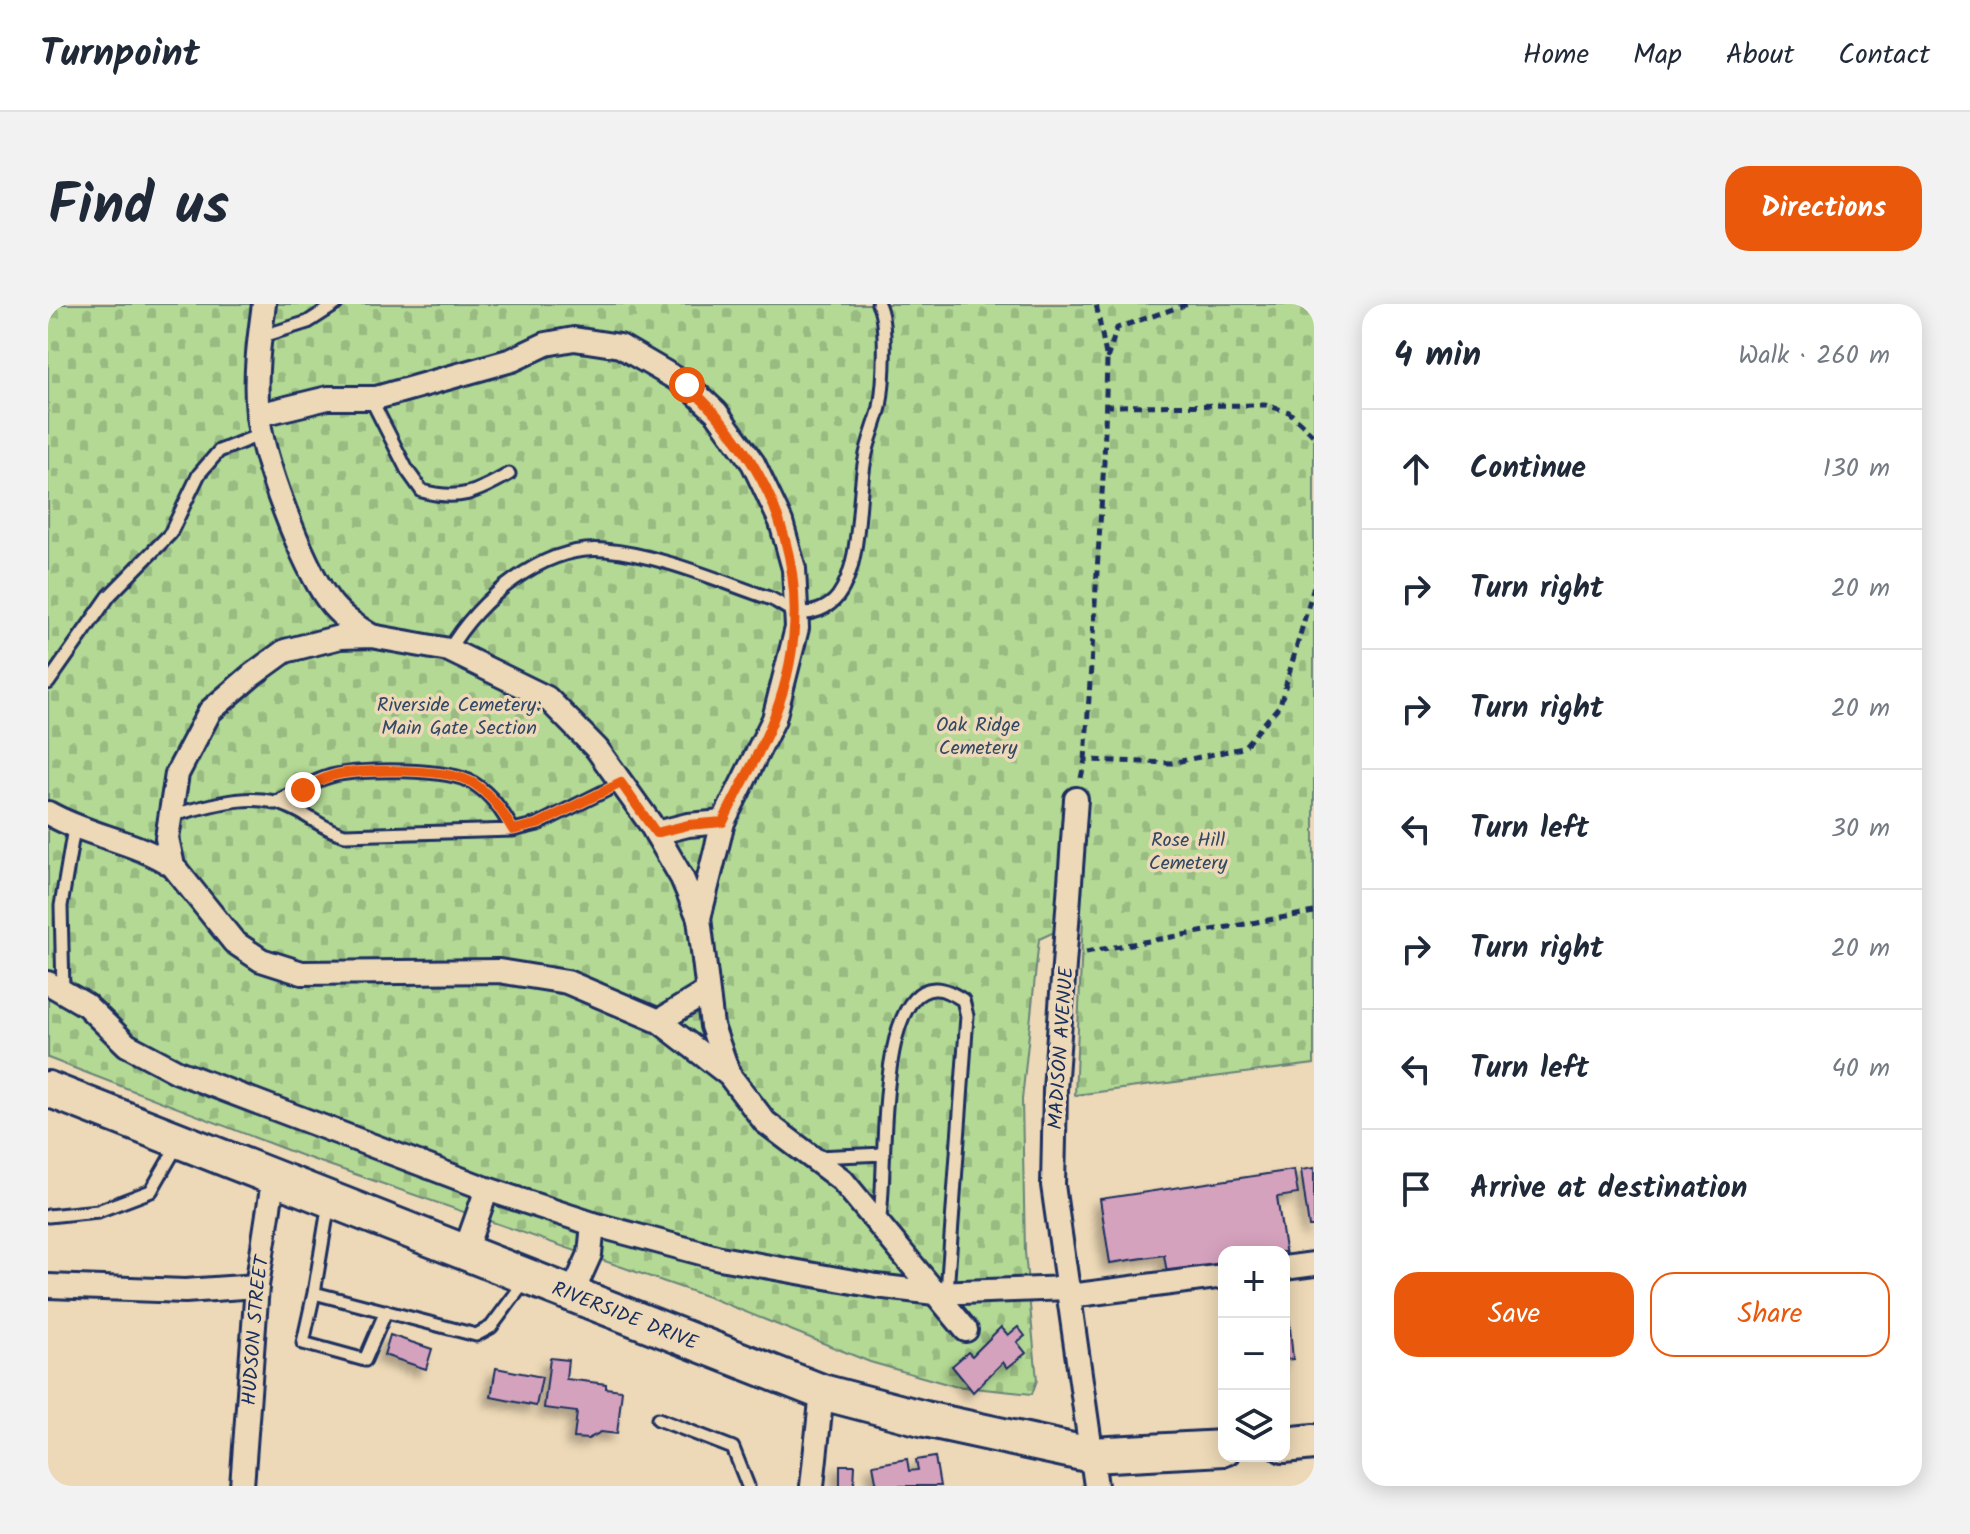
<!DOCTYPE html>
<meta charset="utf-8">
<style>
body{margin:0;font-family:Kalam,sans-serif;background:#f2f2f3;color:#1f2937}
.controls{position:absolute;right:24px;bottom:24px;display:grid;overflow:hidden;border-radius:16px;box-shadow:0 4px 20px #0003}
.controls button{width:72px;height:72px;display:grid;place-items:center;padding:0;border:0;border-bottom:2px solid #e0e1e3;background:#fff;color:#1f2937;font:40px sans-serif}
.stop{position:absolute;width:24px;height:24px;margin:-18px;border:6px solid #ea580c;border-radius:50%;background:#fff}
.stop.end{background:#ea580c;border-color:#fff;box-shadow:0 2px 8px #0008}
.list{margin:0;padding:0;list-style:none}
h2{display:flex;justify-content:space-between;align-items:center;height:104px;margin:0;padding:0 32px;font-size:34px}
h2 small{font-size:26px;font-weight:400;color:#747a83}
.list li{display:grid;grid-template-columns:52px 1fr auto;gap:24px;align-items:center;box-sizing:border-box;height:120px;padding:0 32px;border-top:2px solid #e0e1e3}
.list b{display:block;font-size:30px;white-space:nowrap}
.list em{font-size:26px;font-style:normal;color:#747a83}
.actions{display:flex;gap:16px;padding:24px 32px}
.actions a{flex:1;padding:18px 0;border:2px solid #ea580c;border-radius:24px;text-align:center;font-size:28px;color:#ea580c}
.actions .main{background:#ea580c;color:#fff}
.icon{flex:none;width:44px;height:44px;fill:none;stroke:currentColor;stroke-width:2;stroke-linecap:round;stroke-linejoin:round}
.map{position:relative;flex:none;width:1266px;height:1182px;overflow:hidden;border-radius:24px}
header{display:flex;align-items:center;gap:48px;box-sizing:border-box;height:112px;padding:0 40px;background:#fff;border-bottom:2px solid #e0e1e3}
header strong{font-size:38px}
nav{display:flex;gap:44px;margin-inline-start:auto;font-size:28px}
.intro{display:flex;align-items:center;justify-content:space-between;box-sizing:border-box;height:192px;padding:0 48px}
h1{margin:0;font-size:56px}
.button{padding:20px 36px;border-radius:24px;background:#ea580c;color:#fff;font-size:28px;font-weight:700}
main{display:flex;gap:48px;padding:0 48px}
aside{flex:1;background:#fff;border-radius:24px;box-shadow:0 4px 20px #0003}
.map>svg:first-child{display:block}
.cemetery{fill:url(#cemetery-stones);stroke:#678479;stroke-width:2}
.building{fill:#d5a2be;stroke:#1b2f5e;stroke-width:2;filter:url(#shadow)}
.lines{fill:none;stroke-linecap:round;stroke-linejoin:round}
.lane-casing{stroke:#1b2f5e;stroke-width:17}
.street-casing{stroke:#1b2f5e;stroke-width:28}
.primary-casing{stroke:#1b2f5e;stroke-width:40}
.path{stroke:#1b2f5e;stroke-width:5;stroke-dasharray:8 6;stroke-linecap:butt}
.lane{stroke:#edd9b7;stroke-width:11}
.street{stroke:#edd9b7;stroke-width:22}
.primary{stroke:#edd9b7;stroke-width:34}
.route{stroke:#ea580c;stroke-width:10}
.labels{text-anchor:middle;stroke-width:7;stroke-linejoin:round;paint-order:stroke}
.park-label{font-size:20px;fill:#324866;stroke:#edd9b7}
.street-label{font-size:20px;fill:#1b2f5e;stroke:#edd9b7}
</style>
<header>
<strong>Turnpoint</strong>
<nav><a>Home</a><a>Map</a><a>About</a><a>Contact</a></nav>
</header>
<div class="intro"><h1>Find us</h1><a class="button">Directions</a></div>
<main>
<div class="map">
<svg width="1266" height="1182" viewBox="0 0 1266 1182">
<defs>
<pattern id="cemetery-stones" width="16" height="16" patternUnits="userSpaceOnUse" patternTransform="scale(2)"><rect width="16" height="16" fill="#b3d994"/><path d="M2 7V4a2 2 0 0 1 4 0v3zM10 15v-3a2 2 0 0 1 4 0v3z" fill="#99bb82"/></pattern>
<filter id="shadow"><feDropShadow dx="-7" dy="7" stdDeviation="4" flood-color="#0004"/></filter>
</defs>
<rect width="100%" height="100%" fill="#edd9b7"/>
<filter id="ink" filterUnits="userSpaceOnUse"><feTurbulence type="fractalNoise" baseFrequency=".0125" numOctaves="2"/><feDisplacementMap in="SourceGraphic" scale="16" xChannelSelector="R" yChannelSelector="G"/><feConvolveMatrix kernelMatrix="1 2 1 2 8 2 1 2 1" color-interpolation-filters="sRGB"/></filter>
<g filter="url(#ink)">
<path class="cemetery" d="M0,0H1266V760L1027,791L1035,615L991,635L974,796L977,948L989,1076L984,1090L906,1082L822,1058L663,994L252,851L0,754Z"/>
<path class="building" d="M1266,864V923H1261L1253,866Z
M1246,866L1250,890L1229,893L1238,952L1236,948H1176V961L1119,969L1116,951L1062,959L1052,895Z
M1236,1003H1240L1245,1055L1236,1056Z
M953,1023L960,1031L970,1023L977,1032L969,1038L978,1049L959,1064L955,1058L925,1088L904,1062L920,1048L924,1052Z
M342,1031L384,1045L378,1065L336,1051Z
M502,1054L520,1056L518,1075L558,1080V1084L574,1086L569,1130L553,1128L540,1135L526,1134L529,1108L496,1104Z
M448,1064L494,1073L488,1102L443,1093Z
M887,1153L892,1182H829L825,1161L859,1155L861,1167L870,1166L868,1156Z
M792,1161H807L806,1182H792Z"/>
<g class="lines">
<g class="lane-casing">
<path id="lane" d="M212,33L260,18L288,0
M323,95L359,166L374,187C411,197 428,189 461,170
M401,346C429,297 495,240 557,246C612,251 669,276 721,294C730,297 738,305 747,308C763,312 781,304 790,292C814,259 809,195 817,155C820,137 828,120 832,103C836,80 840,19 830,0
M0,379L61,292L122,230L151,170L171,147L214,130
M226,499C244,490 264,477 283,472C311,464 401,464 425,479C444,491 454,507 465,526
M124,511C161,502 204,486 241,503C261,511 276,526 297,531L465,526L490,520L573,479
M15,686L13,602L26,524
M768,853L836,850
M0,912L50,907L103,887L130,840
M831,919C840,876 826,688 886,685C896,684 907,691 915,696L919,712L899,988
M266,989L281,899
M338,1007L317,1056L255,1039L266,989L428,1031L443,1023L478,976
M610,1115L685,1144L700,1182"/>
</g>
<g class="street-casing">
<g id="street">
<path d="M216,0C211,36 206,73 210,110C214,155 254,260 281,297C292,312 308,322 323,332"/>
<path d="M210,111L280,94H328L464,56L498,40L526,35L572,42L639,81L668,108L705,159L733,218L746,265L749,324L726,415L675,518L651,614"/>
<path d="M1028,495L1007,786L1005,881L1048,1182"/>
<path d="M0,509C40,532 88,537 125,562"/>
<path d="M608,529L640,521L675,518"/>
<path d="M0,679L38,701L79,741L130,768L439,885L545,920L672,954L828,982L887,989L1021,984"/>
<path d="M611,717L657,689"/>
<path d="M681,771L664,722L651,614L634,574L602,519L549,445L499,394L401,346L323,332L292,333L237,347L204,371L162,407L129,470L119,534L125,562L186,638L213,656L254,669L451,667L519,678L611,717L681,771L717,818L794,876L918,1026"/>
<path d="M417,947L439,885"/>
<path d="M1236,964L1266,960"/>
<path d="M0,982L137,987L209,982"/>
<path d="M524,990L542,950L545,920"/>
<path d="M1022,992L1176,972"/>
<path id="s1" d="M194,1182L209,982L226,871"/>
<path d="M764,1182L774,1088"/>
</g>
</g>
<g class="primary-casing">
<g id="primary">
<path id="s2" d="M0,785L774,1088L877,1115L1043,1151L1176,1144"/>
<path d="M1236,1141L1266,1138"/>
</g>
</g>
<path class="path" d="M1059,55L1069,24L1140,0
M1057,102L1218,101L1241,108L1266,132
M1037,456L1056,158L1059,56L1048,0
M1033,474L1037,456L1123,459L1195,444L1232,401L1266,282
M1038,648L1266,608"/>
<use href="#lane" class="lane"/>
<use href="#street" class="street"/>
<use href="#primary" class="primary"/>
</g>
</g>
<g class="lines" filter="url(#ink)">
<path class="route" d="M255,486C263,481 273,475 283,472C310,464 401,464 425,479C444,491 454,507 465,526L490,520L573,479L608,529L640,521L675,518C691,483 713,449 726,413C774,289 735,169 639,81"/>
</g>
<g class="labels">
<g class="park-label">
<text x="411" y="407">Riverside Cemetery:<tspan x="411" dy="23">Main Gate Section</tspan></text>
<text x="930" y="427">Oak Ridge<tspan x="930" dy="23">Cemetery</tspan></text>
<text x="1140" y="542">Rose Hill<tspan x="1140" dy="23">Cemetery</tspan></text>
</g>
<g class="street-label">
<text transform="translate(1012 744) rotate(-86)" y="7">MADISON AVENUE</text>
<text dy="7" stroke="none"><textPath href="#s2" startOffset="620">RIVERSIDE DRIVE</textPath></text>
<text dy="7" stroke="none"><textPath href="#s1" startOffset="156">HUDSON STREET</textPath></text>
</g>
</g>
</svg>
<div class="controls">
<button>+</button>
<button>−</button>
<button><svg class="icon" aria-label="layers" viewBox="0 0 24 24"><path d="M12 4l9 5-9 5-9-5zM3 14l9 5 9-5"/></svg></button>
</div>
<div class="stop" style="left:639px;top:81px"></div>
<div class="stop end" style="left:255px;top:486px"></div>
</div>
<aside>
<h2>4 min<small>Walk · 260 m</small></h2>
<ul class="list">
<li><svg class="icon" aria-label="ahead" viewBox="0 0 24 24"><path d="M12 20V5M6 11l6-6 6 6"/></svg><div><b>Continue</b></div><em>130 m</em></li>
<li><svg class="icon" aria-label="right" viewBox="0 0 24 24"><path d="M7 20v-9h11M14 6l5 5-5 5"/></svg><div><b>Turn right</b></div><em>20 m</em></li>
<li><svg class="icon" aria-label="right" viewBox="0 0 24 24"><path d="M7 20v-9h11M14 6l5 5-5 5"/></svg><div><b>Turn right</b></div><em>20 m</em></li>
<li><svg class="icon" aria-label="left" viewBox="0 0 24 24"><path d="M17 20v-9H6M10 6l-5 5 5 5"/></svg><div><b>Turn left</b></div><em>30 m</em></li>
<li><svg class="icon" aria-label="right" viewBox="0 0 24 24"><path d="M7 20v-9h11M14 6l5 5-5 5"/></svg><div><b>Turn right</b></div><em>20 m</em></li>
<li><svg class="icon" aria-label="left" viewBox="0 0 24 24"><path d="M17 20v-9H6M10 6l-5 5 5 5"/></svg><div><b>Turn left</b></div><em>40 m</em></li>
<li><svg class="icon" aria-label="arrive" viewBox="0 0 24 24"><path d="M6 21V4h12l-3 4 3 4H6"/></svg><div><b>Arrive at destination</b></div></li>
</ul>
<div class="actions"><a class="main">Save</a><a>Share</a></div>
</aside>
</main>
